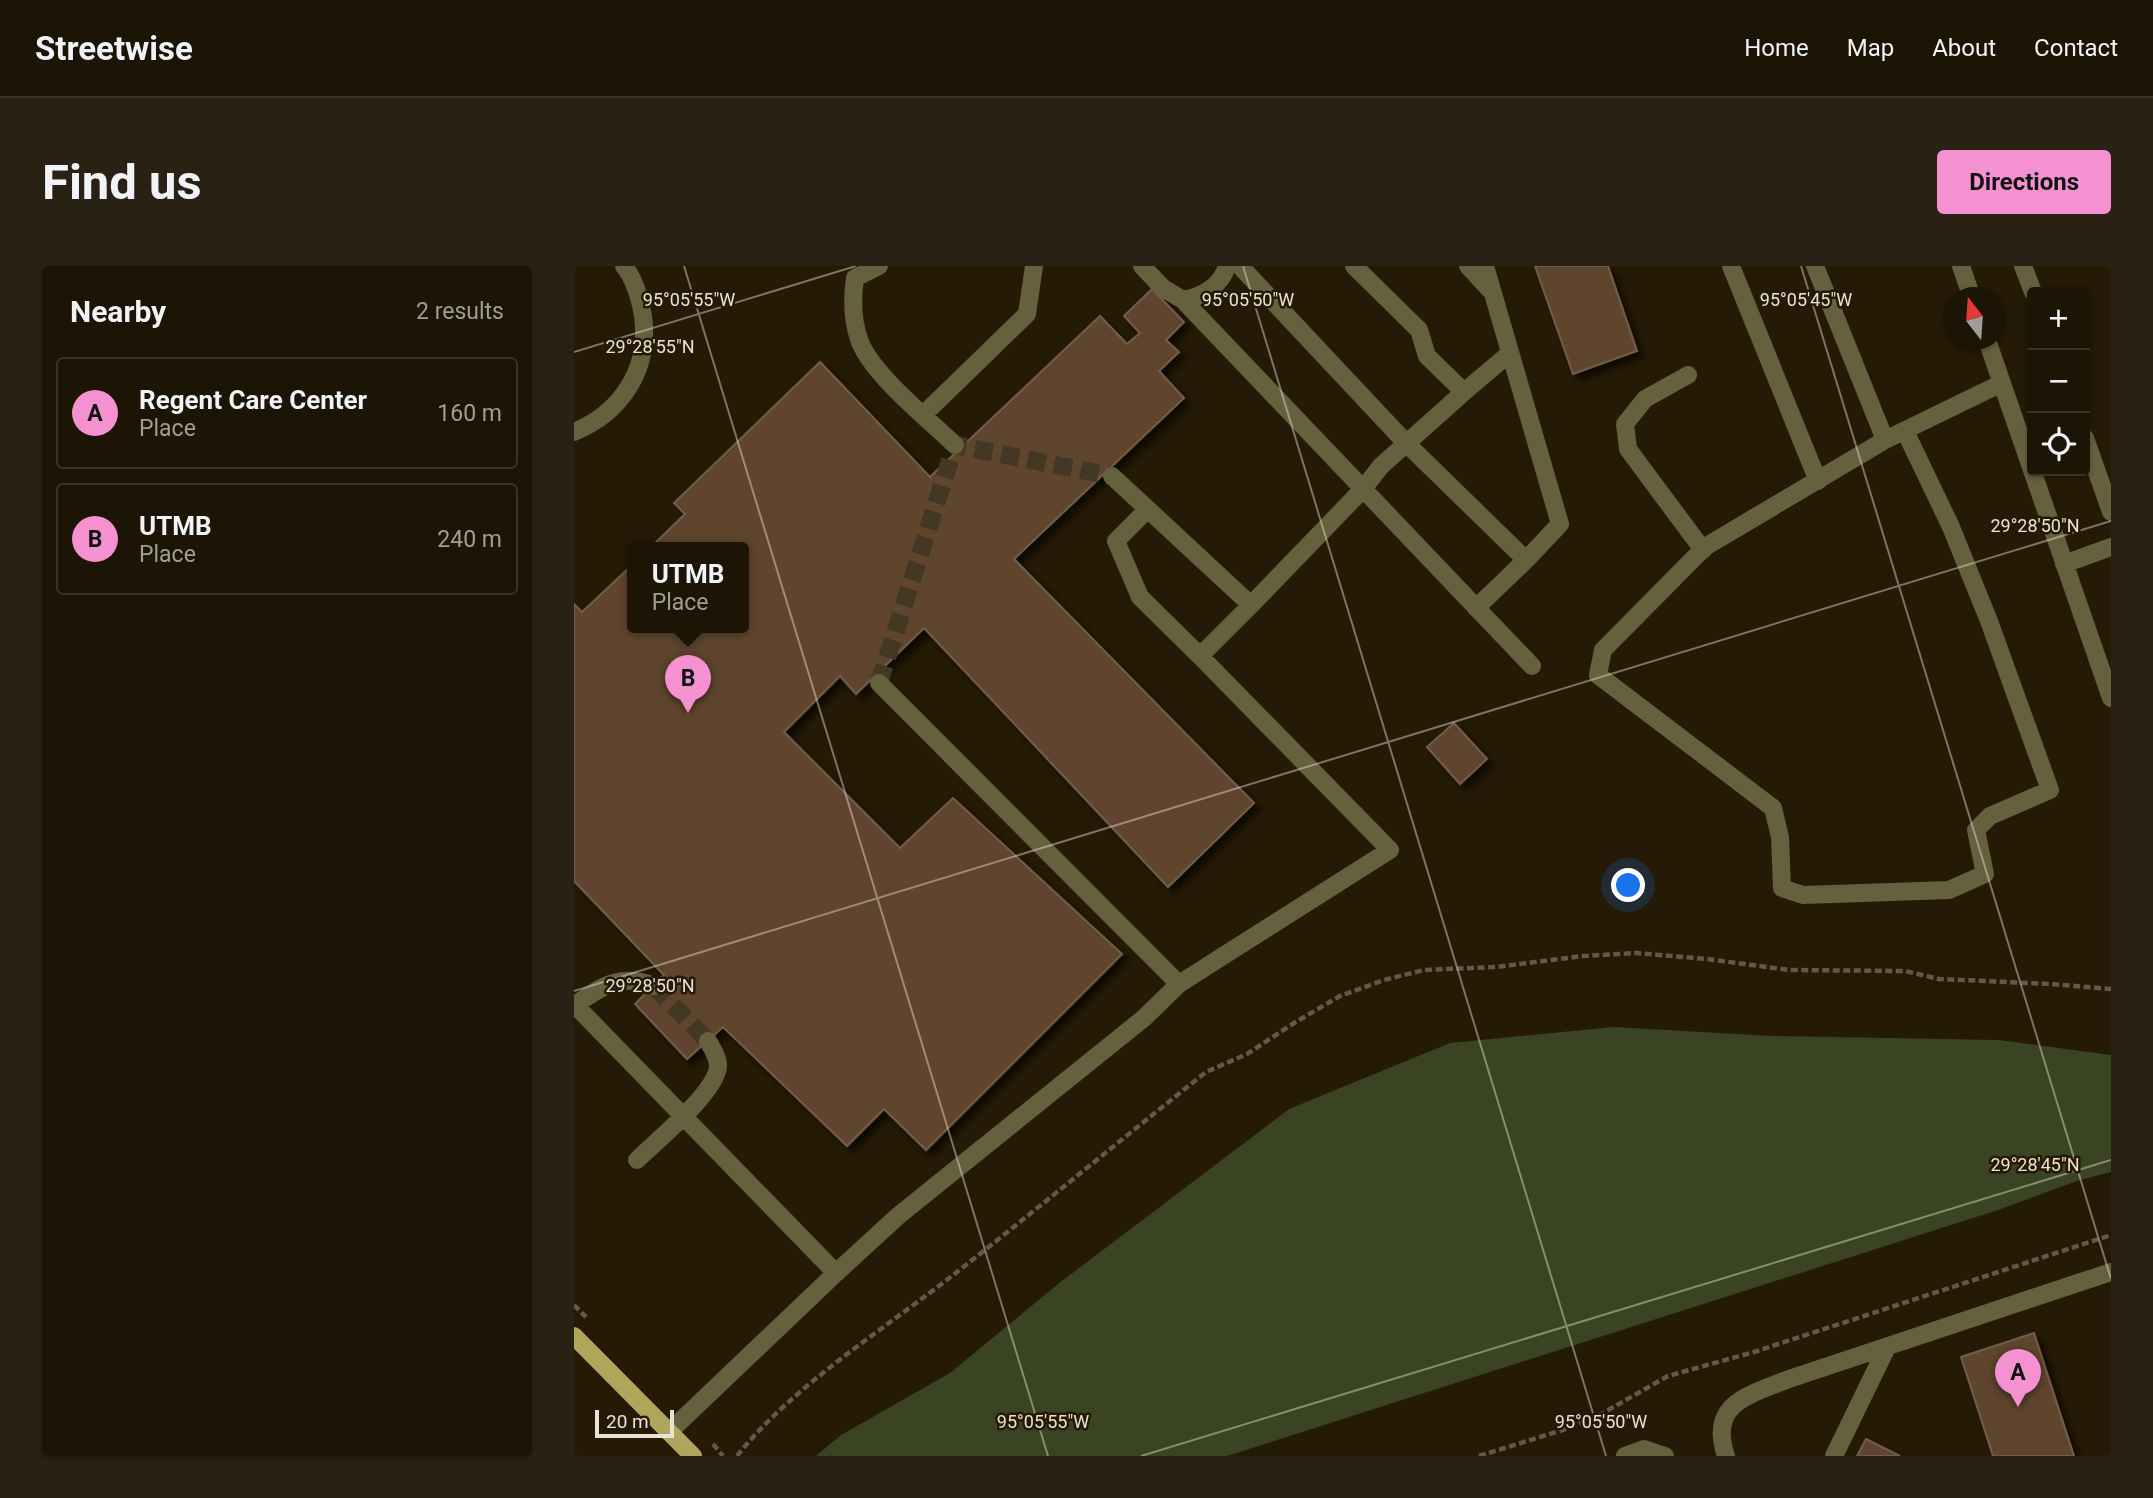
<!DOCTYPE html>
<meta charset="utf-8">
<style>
body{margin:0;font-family:Roboto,sans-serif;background:#292113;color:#f1f3f6}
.controls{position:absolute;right:21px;top:21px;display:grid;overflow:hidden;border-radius:7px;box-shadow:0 2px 5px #0004}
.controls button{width:63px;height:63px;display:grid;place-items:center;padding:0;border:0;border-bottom:2px solid #3a3326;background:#1c1404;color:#f1f3f6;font:35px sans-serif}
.compass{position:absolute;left:1369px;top:21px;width:63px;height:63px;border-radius:50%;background:#1c1404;box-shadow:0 2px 5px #0004;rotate:343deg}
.scale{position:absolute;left:21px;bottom:18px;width:79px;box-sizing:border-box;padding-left:7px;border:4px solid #eae2d5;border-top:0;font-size:19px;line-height:24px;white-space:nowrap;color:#eae2d5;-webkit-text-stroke:5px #251a05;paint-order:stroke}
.you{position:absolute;left:1055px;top:620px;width:24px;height:24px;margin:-18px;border:5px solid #fff;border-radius:50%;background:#1a73e8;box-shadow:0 0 0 10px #1a73e833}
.badge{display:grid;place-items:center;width:46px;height:46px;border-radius:50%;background:#f590d1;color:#111;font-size:23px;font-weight:700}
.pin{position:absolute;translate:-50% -58px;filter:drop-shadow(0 2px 4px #0008)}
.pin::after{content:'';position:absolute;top:37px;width:24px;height:21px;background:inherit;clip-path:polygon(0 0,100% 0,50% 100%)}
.popup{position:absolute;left:53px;top:276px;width:122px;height:91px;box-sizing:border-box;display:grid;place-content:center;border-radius:7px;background:#1c1404;filter:drop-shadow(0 2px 5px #0005);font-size:23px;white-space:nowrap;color:#a09e9a}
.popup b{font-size:26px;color:#f1f3f6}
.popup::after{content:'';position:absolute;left:50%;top:100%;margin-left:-14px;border:14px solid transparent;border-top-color:#1c1404}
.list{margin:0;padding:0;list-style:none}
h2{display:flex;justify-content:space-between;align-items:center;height:91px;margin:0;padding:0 28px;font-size:30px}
h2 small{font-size:23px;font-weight:400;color:#a09e9a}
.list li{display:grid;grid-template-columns:46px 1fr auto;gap:21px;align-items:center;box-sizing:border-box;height:112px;margin:0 14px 14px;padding:0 14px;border:2px solid #3a3326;border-radius:7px}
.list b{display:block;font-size:26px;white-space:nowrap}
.list p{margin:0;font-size:23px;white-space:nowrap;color:#a09e9a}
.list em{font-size:23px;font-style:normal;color:#a09e9a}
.icon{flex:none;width:38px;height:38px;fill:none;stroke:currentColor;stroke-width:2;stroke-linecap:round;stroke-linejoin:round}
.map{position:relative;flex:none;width:1537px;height:1190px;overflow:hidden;border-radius:7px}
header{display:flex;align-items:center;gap:42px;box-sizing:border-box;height:98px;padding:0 35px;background:#1c1404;border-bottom:2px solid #3a3326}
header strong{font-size:33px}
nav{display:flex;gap:38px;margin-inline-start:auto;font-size:24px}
.intro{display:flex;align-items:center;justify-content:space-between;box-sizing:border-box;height:168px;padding:0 42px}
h1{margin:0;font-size:49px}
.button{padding:18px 32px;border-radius:7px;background:#f590d1;color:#111;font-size:24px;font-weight:700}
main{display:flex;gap:42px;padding:0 42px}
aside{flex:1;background:#1c1404;border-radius:7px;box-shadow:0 2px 5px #0004}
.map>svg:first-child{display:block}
.water{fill:#3a4322}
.building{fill:#61452d;stroke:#725d4b;stroke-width:2;filter:url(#shadow)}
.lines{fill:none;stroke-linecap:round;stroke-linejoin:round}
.minor-tunnel{stroke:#433824;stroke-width:18;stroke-dasharray:18 9;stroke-linecap:butt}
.path{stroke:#635946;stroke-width:4.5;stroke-dasharray:7 3.5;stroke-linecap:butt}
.minor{stroke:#65603e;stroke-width:18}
.major{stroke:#afa55b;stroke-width:18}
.ticks{fill:none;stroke:#eae2d5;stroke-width:2;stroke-opacity:0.45}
.ticks-label{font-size:18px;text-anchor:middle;fill:#eae2d5;stroke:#251a05;stroke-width:5;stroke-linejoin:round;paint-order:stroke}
</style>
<header>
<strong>Streetwise</strong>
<nav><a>Home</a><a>Map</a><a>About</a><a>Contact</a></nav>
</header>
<div class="intro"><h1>Find us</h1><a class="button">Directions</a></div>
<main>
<aside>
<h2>Nearby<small>2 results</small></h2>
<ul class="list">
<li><span class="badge">A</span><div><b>Regent Care Center</b><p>Place</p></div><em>160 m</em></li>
<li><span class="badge">B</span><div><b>UTMB</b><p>Place</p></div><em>240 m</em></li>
</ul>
</aside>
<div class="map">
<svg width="1537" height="1190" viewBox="0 0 1537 1190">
<defs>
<filter id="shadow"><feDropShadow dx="6" dy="6" stdDeviation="3.5" flood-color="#0009"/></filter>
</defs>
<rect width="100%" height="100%" fill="#251a05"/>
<path class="water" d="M1040,761L1198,770L1425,774L1537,789V906L1506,914L1421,945L653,1190H242L267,1169L376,1107L484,1018L715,843L876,777Z"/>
<path class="building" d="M961,0H1034L1063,85L999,108Z
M578,23L610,56L592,74L605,86L585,105L610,132L440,293L680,537L594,621L350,362L282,428L266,410L210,466L326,582L379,532L548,688L352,884L310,843L273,880L149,761L113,793L61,738L90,709L0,615V338L8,346L58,299V361H170V281H77L111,248L100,237L246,96L356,211L526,50L553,78L566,67L550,50Z
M880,457L913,493L886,518L853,481Z
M1460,1067L1500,1190H1419L1387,1091Z
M1292,1173L1326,1190H1283Z"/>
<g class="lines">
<path class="minor-tunnel" d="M305,417L381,179L538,210
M80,720L134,775"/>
<path class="path" d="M0,1039L12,1051
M139,1178L149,1190
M163,1190C218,1120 312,1062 383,1006C467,940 549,872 632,806L673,788L720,757L766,730L810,714L850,704L922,701L1009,690L1062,687L1133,693L1215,704L1331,705L1365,713L1477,718L1537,723
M905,1190L998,1161L1029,1147L1094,1110L1180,1086L1537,969"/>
<path class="minor" d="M305,0L281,12C278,33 278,55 286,76C299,109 354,153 381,179
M568,0L589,22L609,34C628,31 647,20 653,0
M666,0L833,178L952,294L986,258L911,0
M894,0L916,24
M1157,0L1244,215
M1241,0L1311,174
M1387,0L1398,32
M1449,0L1459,26
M609,34L958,400
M1413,74L1537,432
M1114,109L1071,133L1051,158L1054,183L1129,284
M890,126L936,87
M349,149L453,48L460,0
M1331,165L1377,261L1415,355L1476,524L1416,550L1402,564L1411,608L1375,624L1229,629L1208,622L1206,571L1199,542L1024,409L1029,384L1131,281L1311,174L1428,117
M0,166C48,146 76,103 69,50C66,32 61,14 50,0
M1511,172L1537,246
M538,210L677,339L789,223L807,200L890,126L853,90L845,64L780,0
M574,243L542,275L566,331L626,390
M1490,298L1537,281
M902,342L952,294
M605,718L816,584L626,390L677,339
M0,738L262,1007L95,1166
M1,739C28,720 46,707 80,720
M63,894C82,875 143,826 144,800C144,791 138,782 134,775
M262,1007L324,950L570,752L605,718L305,417
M1051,1190L1070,1183L1091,1190
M1152,1190C1134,1137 1175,1129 1215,1113L1537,1006
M1260,1190L1313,1081"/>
<path class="major" d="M0,1070L119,1190"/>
</g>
<path class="ticks" d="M110,0L474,1190M669,0L1032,1190M1227,0L1537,1013M0,86L282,0M0,725L1537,255M567,1190L1537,894"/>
<g class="ticks-label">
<text x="115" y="40">95°05'55"W</text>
<text x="674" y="40">95°05'50"W</text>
<text x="1232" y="40">95°05'45"W</text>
<text x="76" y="87">29°28'55"N</text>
<text x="1461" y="266">29°28'50"N</text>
<text x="76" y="726">29°28'50"N</text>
<text x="1461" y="905">29°28'45"N</text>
<text x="469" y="1162">95°05'55"W</text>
<text x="1027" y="1162">95°05'50"W</text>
</g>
</svg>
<div class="controls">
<button>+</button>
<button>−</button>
<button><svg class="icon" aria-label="locate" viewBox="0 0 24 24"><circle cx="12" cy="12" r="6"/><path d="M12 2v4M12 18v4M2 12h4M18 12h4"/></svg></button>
</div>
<svg class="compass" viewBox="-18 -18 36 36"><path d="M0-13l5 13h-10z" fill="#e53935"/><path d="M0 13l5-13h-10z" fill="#a09e9a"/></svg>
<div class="scale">20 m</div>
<div class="you"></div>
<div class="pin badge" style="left:1444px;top:1141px">A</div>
<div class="pin badge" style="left:114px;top:447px">B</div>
<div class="popup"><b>UTMB</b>Place</div>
</div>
</main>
